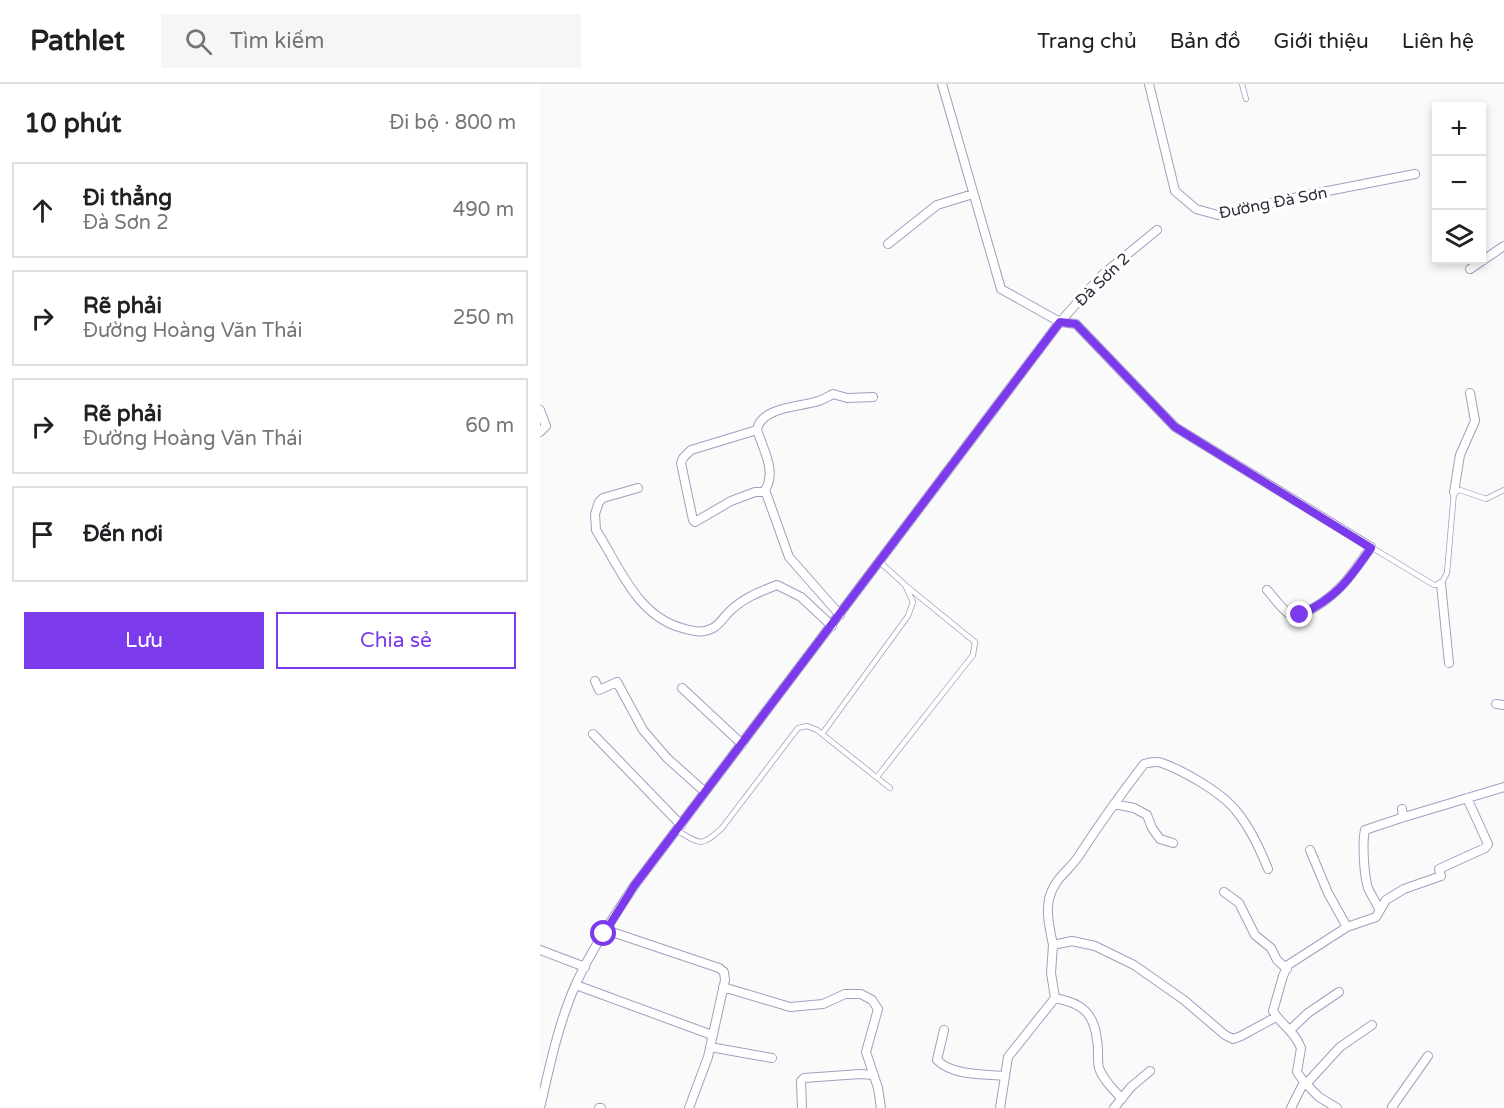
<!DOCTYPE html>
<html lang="vi">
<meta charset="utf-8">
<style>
body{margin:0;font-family:"Varela Round",sans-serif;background:#f6f6f6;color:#202124}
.controls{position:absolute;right:18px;top:18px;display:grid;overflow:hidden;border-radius:0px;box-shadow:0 3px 9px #0003}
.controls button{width:54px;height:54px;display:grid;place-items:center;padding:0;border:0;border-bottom:2px solid #e0e0e0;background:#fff;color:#202124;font:30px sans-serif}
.stop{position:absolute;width:18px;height:18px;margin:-14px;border:4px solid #7c3aed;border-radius:50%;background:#fff}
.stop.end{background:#7c3aed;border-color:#fff;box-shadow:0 2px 6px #0008}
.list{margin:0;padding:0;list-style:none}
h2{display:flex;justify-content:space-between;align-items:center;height:78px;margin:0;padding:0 24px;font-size:26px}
h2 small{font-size:20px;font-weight:400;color:#757577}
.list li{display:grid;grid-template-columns:39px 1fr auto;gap:18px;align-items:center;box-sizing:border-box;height:96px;margin:0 12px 12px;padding:0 12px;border:2px solid #e0e0e0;border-radius:0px}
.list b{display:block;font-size:22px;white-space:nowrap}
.list p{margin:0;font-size:20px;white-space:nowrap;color:#757577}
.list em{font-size:20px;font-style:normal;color:#757577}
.actions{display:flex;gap:12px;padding:18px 24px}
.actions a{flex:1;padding:14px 0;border:2px solid #7c3aed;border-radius:0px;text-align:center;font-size:21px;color:#7c3aed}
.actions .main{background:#7c3aed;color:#fff}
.icon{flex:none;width:33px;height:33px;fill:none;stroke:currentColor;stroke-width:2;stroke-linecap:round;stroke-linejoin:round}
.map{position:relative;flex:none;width:964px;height:1024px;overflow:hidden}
header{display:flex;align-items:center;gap:36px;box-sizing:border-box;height:84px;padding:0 30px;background:#fff;border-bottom:2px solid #e0e0e0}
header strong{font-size:28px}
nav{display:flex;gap:33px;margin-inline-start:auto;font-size:21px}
.search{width:420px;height:54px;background:#f6f6f6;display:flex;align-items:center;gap:15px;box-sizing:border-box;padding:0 21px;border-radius:0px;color:#757577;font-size:22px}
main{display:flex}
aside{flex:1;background:#fff}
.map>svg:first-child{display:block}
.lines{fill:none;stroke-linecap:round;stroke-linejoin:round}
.lane-casing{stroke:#a39ebf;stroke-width:6}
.street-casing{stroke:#a39ebf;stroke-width:10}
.lane{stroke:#fff;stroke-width:4.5}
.street{stroke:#fff;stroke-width:8}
.route{stroke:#7c3aed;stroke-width:8}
.labels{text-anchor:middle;stroke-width:6;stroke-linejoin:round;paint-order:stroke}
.street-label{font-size:16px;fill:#2f2d3a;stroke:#fff}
</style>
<header>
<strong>Pathlet</strong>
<div class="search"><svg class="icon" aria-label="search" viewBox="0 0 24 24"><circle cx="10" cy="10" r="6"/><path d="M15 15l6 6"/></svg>Tìm kiếm</div>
<nav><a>Trang chủ</a><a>Bản đồ</a><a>Giới thiệu</a><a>Liên hệ</a></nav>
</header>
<main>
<aside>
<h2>10 phút<small>Đi bộ · 800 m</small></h2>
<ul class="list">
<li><svg class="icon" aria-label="ahead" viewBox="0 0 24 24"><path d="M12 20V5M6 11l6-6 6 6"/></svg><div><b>Đi thẳng</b><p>Đà Sơn 2</p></div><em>490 m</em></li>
<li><svg class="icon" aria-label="right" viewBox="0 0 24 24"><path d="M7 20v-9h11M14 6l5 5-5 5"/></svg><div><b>Rẽ phải</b><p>Đường Hoàng Văn Thái</p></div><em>250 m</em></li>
<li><svg class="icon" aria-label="right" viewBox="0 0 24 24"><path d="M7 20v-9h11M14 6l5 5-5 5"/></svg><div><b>Rẽ phải</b><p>Đường Hoàng Văn Thái</p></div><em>60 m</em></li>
<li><svg class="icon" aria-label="arrive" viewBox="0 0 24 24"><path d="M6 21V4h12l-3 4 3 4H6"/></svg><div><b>Đến nơi</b></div></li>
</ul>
<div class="actions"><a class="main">Lưu</a><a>Chia sẻ</a></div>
</aside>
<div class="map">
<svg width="964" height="1024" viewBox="0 0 964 1024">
<rect width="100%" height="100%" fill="#fafafa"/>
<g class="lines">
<g class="lane-casing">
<path id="lane" d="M702,0L706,15
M831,463L894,501L901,500L907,489L914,408L920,406L946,415L964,406
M282,650L368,532L373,518L365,501L340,478
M337,693L433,571L435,558L365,501
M136,746C161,760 160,764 182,744L258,644L267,642L277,646L350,704"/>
</g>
<g class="street-casing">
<path id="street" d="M402,0L461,205L520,238L536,240L635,343L831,463C812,491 797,513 766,528C762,530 757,533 753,532C746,531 732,511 727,506
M609,0L635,107L656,125L678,131L767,111L875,90
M348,160L397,121L433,110
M930,185L964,162
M0,326L6,342L0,348
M217,346L151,366L143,374L141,379L153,436L155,438L191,417L215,408H225
M98,404L63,414L59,418L55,430L56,446C79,482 97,532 142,544C153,547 162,550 173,544C179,541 184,533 189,528C203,514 219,508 237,501L261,513L292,542
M914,408L920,371L935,337L930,309
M901,500L909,579
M300,531L249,473L225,406C237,388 223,365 217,346C220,324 257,323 275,318C281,317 287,313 293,310L307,314L333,313
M55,597L59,606L77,598L103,646L127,674L165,708
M142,604L202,660
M956,620L964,621
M53,650L141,741
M574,720L594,724L607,731L612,744L620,755L633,759
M861,734L964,703
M770,766L788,809L807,843
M684,808L699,819L715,851L731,864L737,876L747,885
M839,825C836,818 831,811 828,804C824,791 822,759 825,746L861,734L863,731L862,725
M66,846L179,884L184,888L185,896L168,973L149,1024
M513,861C510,845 506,831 509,815C515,792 529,788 540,770C560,739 581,710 604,680C611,678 616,677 622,679C644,687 683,709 697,728C711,745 720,765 728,785
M0,866L45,883
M36,901L172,951
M183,903L250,923L283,920L305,910H321L332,916L338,925L326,968L338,1004L341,1024
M515,914C541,919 554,928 557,956C559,965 557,976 559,984C563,996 574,1006 582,1015
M404,946L397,976C413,992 444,990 465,992
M750,946L768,929L799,908
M170,963L232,974
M764,998L779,1013L797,1024
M766,1000L800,963L832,941
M0,1024C9,985 17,946 32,909C47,872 72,836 94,802L520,238L562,191L617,146
M59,1024H61
M262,1024L261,997L264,994L320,990L334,991
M460,1024L468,973L515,914L511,889L513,861L532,857L555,862L594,881L644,916L685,951L693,955L701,952L736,933
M574,1024L591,1003L610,987
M751,1024L764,998L757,988L761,964C754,946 741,941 733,927L743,892L748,881L807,843L836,833L846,816L864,805L901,792L899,785L945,764L948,760L927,714
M853,1024L852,1023L888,972"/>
</g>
<use href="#lane" class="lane"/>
<use href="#street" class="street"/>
</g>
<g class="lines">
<path class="route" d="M64,850L94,802L520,238L536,240L635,343L831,464C808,497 797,513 760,531"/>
</g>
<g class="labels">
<g class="street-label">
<text transform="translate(733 118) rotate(-11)" y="6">Đường Đà Sơn</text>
<text transform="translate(562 195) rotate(-44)" y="6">Đà Sơn 2</text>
</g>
</g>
</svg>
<div class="controls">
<button>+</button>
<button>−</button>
<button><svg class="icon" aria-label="layers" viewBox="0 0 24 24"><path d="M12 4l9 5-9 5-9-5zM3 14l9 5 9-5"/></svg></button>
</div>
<div class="stop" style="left:64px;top:850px"></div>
<div class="stop end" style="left:760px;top:531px"></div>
</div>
</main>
